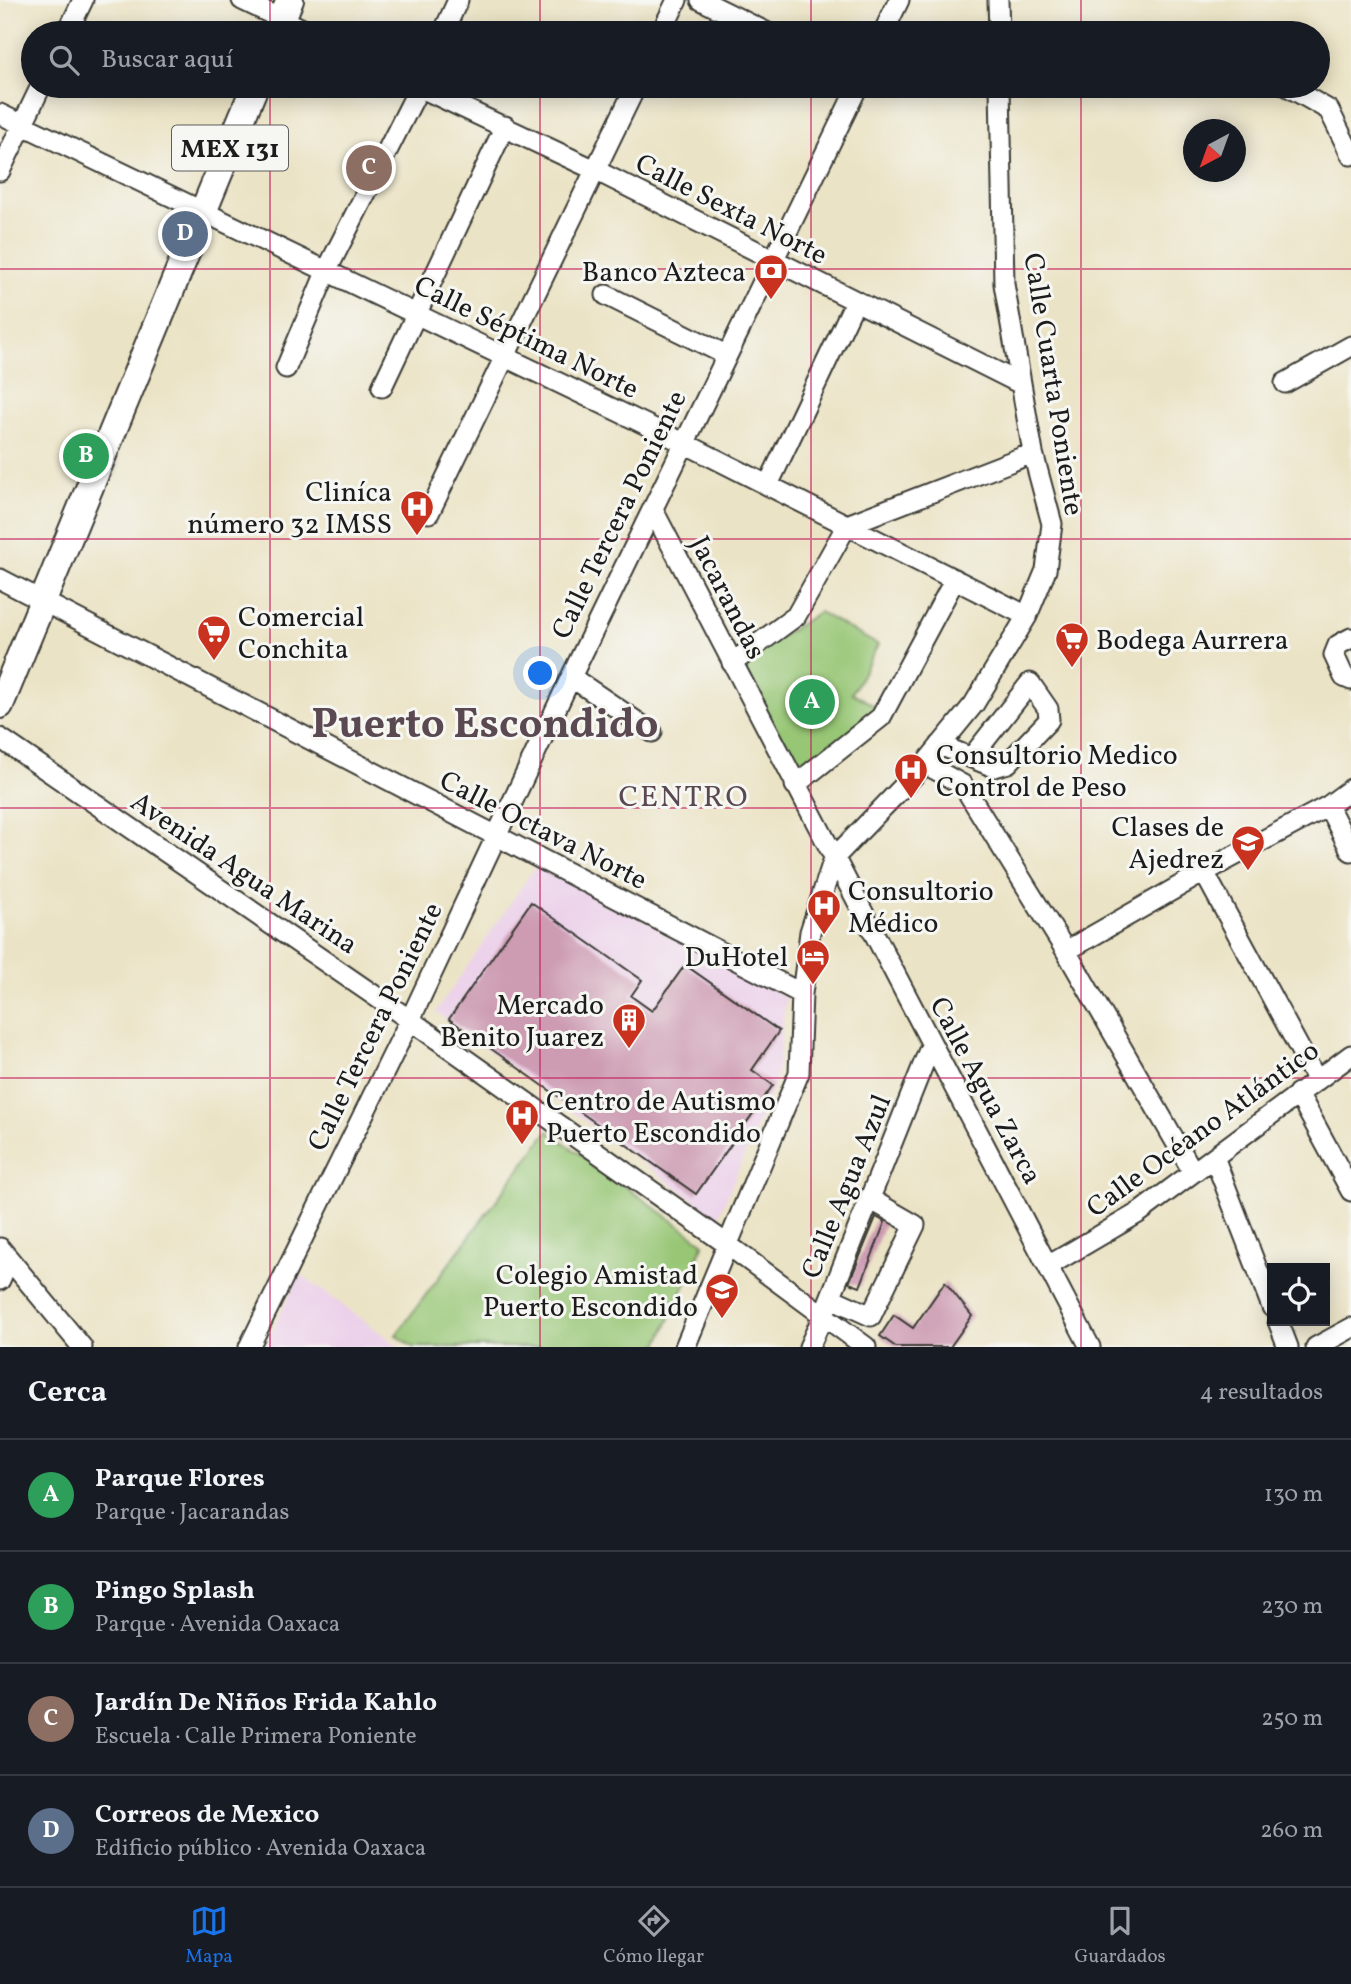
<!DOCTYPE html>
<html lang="es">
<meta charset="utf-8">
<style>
body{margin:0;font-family:Vollkorn,serif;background:#242831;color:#f1f3f6}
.controls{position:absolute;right:21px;bottom:21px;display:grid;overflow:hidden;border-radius:0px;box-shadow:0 4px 18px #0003}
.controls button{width:63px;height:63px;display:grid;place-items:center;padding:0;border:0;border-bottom:2px solid #363941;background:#171b24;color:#f1f3f6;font:35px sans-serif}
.compass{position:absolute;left:1183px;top:119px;width:63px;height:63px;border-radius:50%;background:#171b24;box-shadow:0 4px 18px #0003;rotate:221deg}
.you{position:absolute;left:541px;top:674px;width:24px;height:24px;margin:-18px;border:5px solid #fff;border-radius:50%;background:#1a73e8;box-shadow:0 0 0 10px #1a73e833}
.badge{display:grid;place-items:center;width:46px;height:46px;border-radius:50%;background:#1a73e8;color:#fff;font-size:23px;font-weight:700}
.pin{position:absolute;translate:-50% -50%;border:4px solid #fff;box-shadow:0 2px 7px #0006}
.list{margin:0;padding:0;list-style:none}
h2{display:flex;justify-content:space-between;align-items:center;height:91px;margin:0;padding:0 28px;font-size:30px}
h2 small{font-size:23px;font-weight:400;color:#9ea1a6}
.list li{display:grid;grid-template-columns:46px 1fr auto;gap:21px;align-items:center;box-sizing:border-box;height:112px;padding:0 28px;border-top:2px solid #363941}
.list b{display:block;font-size:26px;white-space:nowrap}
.list p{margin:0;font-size:23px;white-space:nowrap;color:#9ea1a6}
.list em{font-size:23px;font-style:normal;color:#9ea1a6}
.icon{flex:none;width:38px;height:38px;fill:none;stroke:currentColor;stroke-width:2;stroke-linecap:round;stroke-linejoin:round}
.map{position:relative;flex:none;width:1351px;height:1347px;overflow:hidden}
.search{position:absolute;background:#171b24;box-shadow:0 4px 18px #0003;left:21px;right:21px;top:21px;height:77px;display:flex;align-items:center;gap:18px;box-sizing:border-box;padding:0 24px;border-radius:38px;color:#9ea1a6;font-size:26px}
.sheet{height:539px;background:#171b24}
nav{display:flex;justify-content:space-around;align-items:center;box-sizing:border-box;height:98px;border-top:2px solid #363941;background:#171b24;font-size:19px;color:#9ea1a6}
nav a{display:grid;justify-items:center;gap:4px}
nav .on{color:#1a73e8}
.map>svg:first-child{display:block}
.built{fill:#ecd1ea}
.green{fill:#97c675;stroke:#5a7148;stroke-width:2}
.building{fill:#cd9cb3}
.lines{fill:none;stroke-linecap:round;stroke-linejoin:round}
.minor-casing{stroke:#3b3a35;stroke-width:23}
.major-casing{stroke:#3b3a35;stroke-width:30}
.minor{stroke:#fff;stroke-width:19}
.major{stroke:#fff;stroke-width:26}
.grid{fill:none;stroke:#c2185b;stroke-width:2;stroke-opacity:0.55}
.labels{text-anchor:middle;stroke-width:6;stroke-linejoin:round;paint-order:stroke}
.shield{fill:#f6f6f2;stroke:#5d5d5c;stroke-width:2}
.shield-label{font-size:26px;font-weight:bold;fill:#1c1c1c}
.street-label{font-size:28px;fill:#1c1c1c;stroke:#f6f6f2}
.poi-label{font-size:28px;fill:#1c1c1c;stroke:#f6f6f2;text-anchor:end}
.neighbourhood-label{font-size:30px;letter-spacing:2px;fill:#5a4951;stroke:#f6f6f2}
.town-label{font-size:42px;font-weight:bold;fill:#5a4951;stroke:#f6f6f2}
</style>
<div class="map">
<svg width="1351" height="1347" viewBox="0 0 1351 1347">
<rect width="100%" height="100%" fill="#f6f6f2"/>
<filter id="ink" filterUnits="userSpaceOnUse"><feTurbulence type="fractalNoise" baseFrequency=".0143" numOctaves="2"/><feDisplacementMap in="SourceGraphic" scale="14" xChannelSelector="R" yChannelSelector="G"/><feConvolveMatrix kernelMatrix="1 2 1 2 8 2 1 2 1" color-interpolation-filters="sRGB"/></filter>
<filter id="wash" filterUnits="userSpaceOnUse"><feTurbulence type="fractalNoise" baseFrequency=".00686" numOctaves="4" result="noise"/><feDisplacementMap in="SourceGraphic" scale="28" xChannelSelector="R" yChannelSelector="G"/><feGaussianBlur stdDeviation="1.57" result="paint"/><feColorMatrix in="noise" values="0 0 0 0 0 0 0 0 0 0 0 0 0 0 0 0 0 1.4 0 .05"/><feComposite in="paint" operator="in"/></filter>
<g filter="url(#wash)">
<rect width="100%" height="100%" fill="#ebe3c5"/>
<path class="built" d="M538,863L786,997L776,1080L718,1218L436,1012Z
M300,1274L400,1347H264Z"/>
<path class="green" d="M819,612L878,645L852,693L882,710L797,778L737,665Z
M548,1131L704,1243L657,1347H413L396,1335Z"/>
<g id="blocks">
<path class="building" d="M531,902L642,980L631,996L652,1011L685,965L779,1031L752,1070L773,1085L696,1194L449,1019Z
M876,1217L885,1222L860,1287L849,1283Z
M945,1282L972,1316L950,1347H896L880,1336L894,1315L913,1328Z"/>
</g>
</g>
<g filter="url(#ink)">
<use href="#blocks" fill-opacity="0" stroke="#3b3a35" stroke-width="2"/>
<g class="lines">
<g class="minor-casing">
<path id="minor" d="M242,0L311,33
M701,0L768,33
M998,0L999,33
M67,33L83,0
M443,33L458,0
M661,33L677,0
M883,33L899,0
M417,86L595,170L1021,384
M1287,86L1329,110L1351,155
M0,114L684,443L1027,616
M0,171L41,86
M606,295L726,355
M286,368L327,270L420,86
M1285,383L1351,346
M382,387L505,126
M768,485L855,302
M653,510L1090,1347
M429,513L636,86
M0,579L802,994
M1351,638L1338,645L1334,655L1344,677L1351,680
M732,663L796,616L847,525L1033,453
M571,677L652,732
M0,738L410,1020L728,1245L866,1347
M940,745L994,767L1008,763L1049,720L1048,709L1030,683L971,758
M925,764L963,785L1066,951L1193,1172
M795,785L881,717L955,579
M1328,806L1351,851
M1204,872L1316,1079
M1066,951L1204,872L1328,806L1351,789
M1298,1093L1351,1191
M1214,1157L1272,1307
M0,1248L82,1347
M1048,1266L1140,1212L1351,1055
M0,1280L9,1259
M831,1298L871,1316L915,1225L870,1199
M1278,1321L1288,1347
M249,1347L410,1020L571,677L858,86
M685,1347L799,1073L802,994L810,932L834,858L925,764L974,704L1027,616L1046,570L1052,524L1033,453L1004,284L1000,86
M809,1347L823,1316L931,1045
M1316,1347L1351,1328"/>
</g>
<g class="major-casing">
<path id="major" d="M276,33L290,0
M0,705L255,86"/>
</g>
<use href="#minor" class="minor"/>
<use href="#major" class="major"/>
</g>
</g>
<path class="grid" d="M270,0V33M540,0V33M811,0V33M1081,0V33M270,86V1347M540,86V1347M811,86V1347M1081,86V1347M0,269H1351M0,539H1351M0,808H1351M0,1078H1351"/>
<defs>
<g id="bank-pin" transform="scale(1.75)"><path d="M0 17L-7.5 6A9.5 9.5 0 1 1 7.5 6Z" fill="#c8321e" stroke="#f6f6f2"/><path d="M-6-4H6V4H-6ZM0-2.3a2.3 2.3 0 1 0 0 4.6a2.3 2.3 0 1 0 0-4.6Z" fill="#fff"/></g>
<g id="hospital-pin" transform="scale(1.75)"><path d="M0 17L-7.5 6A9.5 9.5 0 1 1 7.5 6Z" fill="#c8321e" stroke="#f6f6f2"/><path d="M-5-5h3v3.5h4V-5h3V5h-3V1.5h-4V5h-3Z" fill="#fff"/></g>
<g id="supermarket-pin" transform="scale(1.75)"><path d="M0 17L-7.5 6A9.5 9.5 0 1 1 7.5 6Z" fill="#c8321e" stroke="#f6f6f2"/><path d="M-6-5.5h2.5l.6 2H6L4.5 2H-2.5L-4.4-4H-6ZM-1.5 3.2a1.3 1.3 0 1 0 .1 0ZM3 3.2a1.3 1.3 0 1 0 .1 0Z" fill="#fff"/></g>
<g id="school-pin" transform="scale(1.75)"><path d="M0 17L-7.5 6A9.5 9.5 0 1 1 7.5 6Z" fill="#c8321e" stroke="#f6f6f2"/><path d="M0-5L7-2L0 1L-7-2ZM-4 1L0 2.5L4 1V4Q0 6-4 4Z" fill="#fff"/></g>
<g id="hotel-pin" transform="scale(1.75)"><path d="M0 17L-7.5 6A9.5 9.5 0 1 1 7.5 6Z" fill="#c8321e" stroke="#f6f6f2"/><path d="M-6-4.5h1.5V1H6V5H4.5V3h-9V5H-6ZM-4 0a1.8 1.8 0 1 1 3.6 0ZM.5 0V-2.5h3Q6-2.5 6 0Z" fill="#fff"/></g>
<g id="building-pin" transform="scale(1.75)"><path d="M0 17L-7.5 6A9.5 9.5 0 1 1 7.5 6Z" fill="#c8321e" stroke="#f6f6f2"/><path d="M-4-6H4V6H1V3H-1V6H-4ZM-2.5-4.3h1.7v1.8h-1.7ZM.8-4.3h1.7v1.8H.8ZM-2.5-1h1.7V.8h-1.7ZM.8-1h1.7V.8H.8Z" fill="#fff"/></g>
</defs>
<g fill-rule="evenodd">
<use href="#bank-pin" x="771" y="271"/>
<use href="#hospital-pin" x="417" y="507"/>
<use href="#supermarket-pin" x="214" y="632"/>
<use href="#supermarket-pin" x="1072" y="639"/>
<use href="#hospital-pin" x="911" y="770"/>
<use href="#school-pin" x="1248" y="842"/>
<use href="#hospital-pin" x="824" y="906"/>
<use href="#hotel-pin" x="813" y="956"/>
<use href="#building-pin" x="629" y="1020"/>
<use href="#hospital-pin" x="522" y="1116"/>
<use href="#school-pin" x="722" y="1290"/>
</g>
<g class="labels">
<rect class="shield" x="172" y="125.5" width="116" height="45" rx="5"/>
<g class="shield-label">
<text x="230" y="157">MEX 131</text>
</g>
<g class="street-label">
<text transform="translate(732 208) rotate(27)" y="10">Calle Sexta Norte</text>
<text transform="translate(527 336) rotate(26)" y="10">Calle Séptima Norte</text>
<text transform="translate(1055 384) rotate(81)" y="10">Calle Cuarta Poniente</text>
<text transform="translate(618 514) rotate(-64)" y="10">Calle Tercera Poniente</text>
<text transform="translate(729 597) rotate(63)" y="10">Jacarandas</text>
<text transform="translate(544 829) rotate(27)" y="10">Calle Octava Norte</text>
<text transform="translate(245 872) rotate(34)" y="10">Avenida Agua Marina</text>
<text transform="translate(374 1026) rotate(-64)" y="10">Calle Tercera Poniente</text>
<text transform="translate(987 1090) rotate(62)" y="10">Calle Agua Zarca</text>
<text transform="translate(1202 1128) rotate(-36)" y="10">Calle Océano Atlántico</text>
<text transform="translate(845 1186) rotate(-68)" y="10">Calle Agua Azul</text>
</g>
<g class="poi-label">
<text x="746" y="281">Banco Azteca</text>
<text x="392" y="501">Cliníca<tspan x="392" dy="32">número 32 IMSS</tspan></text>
<text x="238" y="626" text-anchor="start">Comercial<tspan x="238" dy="32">Conchita</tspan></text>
<text x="1096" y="649" text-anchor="start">Bodega Aurrera</text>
<text x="936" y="764" text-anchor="start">Consultorio Medico<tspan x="936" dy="32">Control de Peso</tspan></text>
<text x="1224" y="836">Clases de<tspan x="1224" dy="32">Ajedrez</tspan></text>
<text x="848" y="900" text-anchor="start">Consultorio<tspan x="848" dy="32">Médico</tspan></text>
<text x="788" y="966">DuHotel</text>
<text x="604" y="1014">Mercado<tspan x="604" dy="32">Benito Juarez</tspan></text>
<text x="546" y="1110" text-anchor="start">Centro de Autismo<tspan x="546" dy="32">Puerto Escondido</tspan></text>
<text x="698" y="1284">Colegio Amistad<tspan x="698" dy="32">Puerto Escondido</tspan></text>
</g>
<g class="neighbourhood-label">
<text x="684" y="806">CENTRO</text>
</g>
<g class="town-label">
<text x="485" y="737">Puerto Escondido</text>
</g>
</g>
</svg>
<div class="controls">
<button><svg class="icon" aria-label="locate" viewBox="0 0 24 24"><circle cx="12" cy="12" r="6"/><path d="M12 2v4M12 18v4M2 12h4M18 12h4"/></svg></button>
</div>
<svg class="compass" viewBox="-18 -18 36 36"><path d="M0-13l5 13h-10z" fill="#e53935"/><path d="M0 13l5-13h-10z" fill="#9ea1a6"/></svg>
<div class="you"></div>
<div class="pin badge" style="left:812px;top:702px;background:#2e9e5b">A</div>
<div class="pin badge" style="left:86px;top:456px;background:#2e9e5b">B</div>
<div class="pin badge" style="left:369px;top:168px;background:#8d6e63">C</div>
<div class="pin badge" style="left:185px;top:234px;background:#5c6f8a">D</div>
<div class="search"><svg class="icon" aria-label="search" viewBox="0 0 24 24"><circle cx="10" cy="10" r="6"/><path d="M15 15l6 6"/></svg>Buscar aquí</div>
</div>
<section class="sheet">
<h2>Cerca<small>4 resultados</small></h2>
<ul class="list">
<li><span class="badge" style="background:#2e9e5b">A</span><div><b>Parque Flores</b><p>Parque · Jacarandas</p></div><em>130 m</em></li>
<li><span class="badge" style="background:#2e9e5b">B</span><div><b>Pingo Splash</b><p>Parque · Avenida Oaxaca</p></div><em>230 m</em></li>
<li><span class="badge" style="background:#8d6e63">C</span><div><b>Jardín De Niños Frida Kahlo</b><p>Escuela · Calle Primera Poniente</p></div><em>250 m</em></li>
<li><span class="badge" style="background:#5c6f8a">D</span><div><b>Correos de Mexico</b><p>Edificio público · Avenida Oaxaca</p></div><em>260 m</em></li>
</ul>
</section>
<nav>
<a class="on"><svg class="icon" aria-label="map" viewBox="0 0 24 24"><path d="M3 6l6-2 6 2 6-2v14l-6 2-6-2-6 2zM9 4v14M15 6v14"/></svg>Mapa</a>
<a><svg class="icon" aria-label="directions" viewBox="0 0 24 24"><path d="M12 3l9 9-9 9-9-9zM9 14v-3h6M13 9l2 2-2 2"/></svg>Cómo llegar</a>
<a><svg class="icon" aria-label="saved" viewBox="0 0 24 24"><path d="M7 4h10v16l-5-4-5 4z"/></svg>Guardados</a>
</nav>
